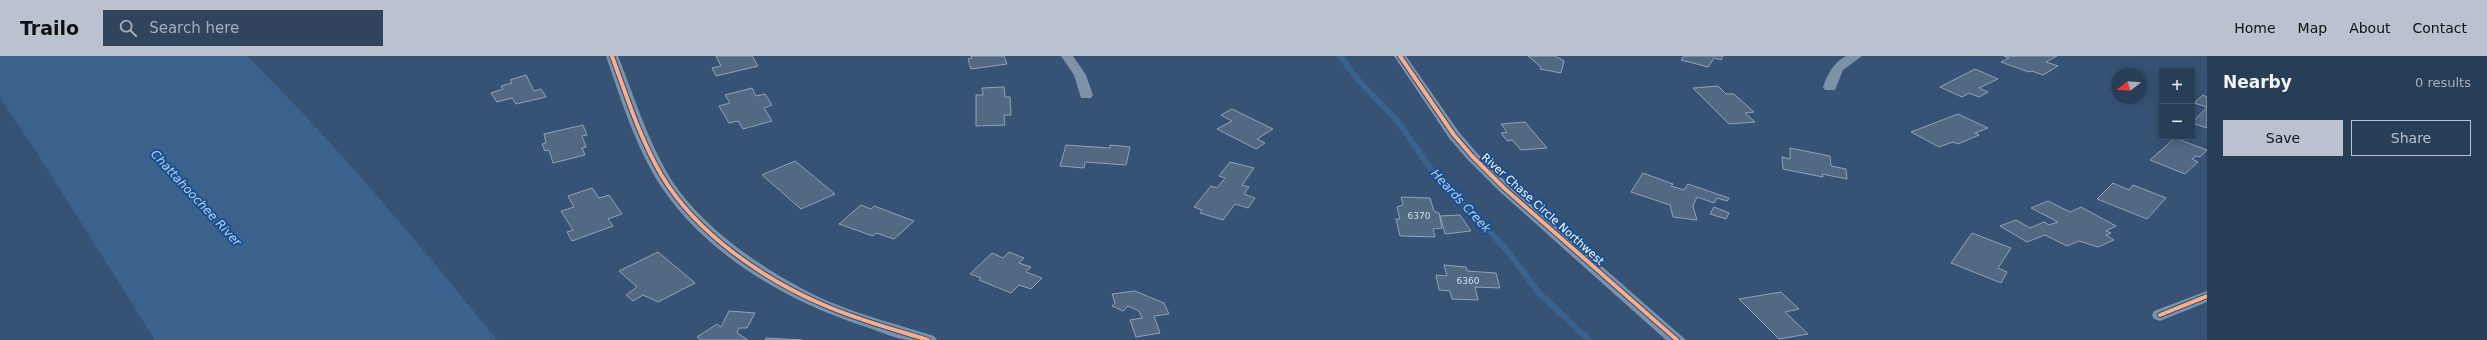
<!DOCTYPE html>
<meta charset="utf-8">
<style>
body{margin:0;font-family:"DejaVu Sans",sans-serif;background:#30455d;color:#f1f3f6}
.controls{position:absolute;right:12px;top:12px;display:grid;overflow:hidden;border-radius:0px;box-shadow:0 2px 10px #0003}
.controls button{width:36px;height:36px;display:grid;place-items:center;padding:0;border:0;border-bottom:1px solid #44576d;background:#283e57;color:#f1f3f6;font:20px sans-serif}
.compass{position:absolute;left:2111px;top:12px;width:36px;height:36px;border-radius:50%;background:#283e57;box-shadow:0 2px 10px #0003;rotate:253deg}
.list{margin:0;padding:0;list-style:none}
h2{display:flex;justify-content:space-between;align-items:center;height:52px;margin:0;padding:0 16px;font-size:17px}
h2 small{font-size:13px;font-weight:400;color:#a5aeba}
.actions{display:flex;gap:8px;padding:12px 16px}
.actions a{flex:1;padding:9px 0;border:1px solid #b9c2ce;border-radius:0px;text-align:center;font-size:14px;color:#b9c2ce}
.actions .main{background:#b9c2ce;color:#111}
.icon{flex:none;width:22px;height:22px;fill:none;stroke:currentColor;stroke-width:2;stroke-linecap:round;stroke-linejoin:round}
.map{position:relative;flex:none;width:2207px;height:284px;overflow:hidden}
header{display:flex;align-items:center;gap:24px;box-sizing:border-box;height:56px;padding:0 20px;background:#b9c2ce;color:#111}
header strong{font-size:19px}
nav{display:flex;gap:22px;margin-inline-start:auto;font-size:14px}
.search{width:280px;height:36px;background:#30455d;display:flex;align-items:center;gap:10px;box-sizing:border-box;padding:0 14px;border-radius:0px;color:#a5aeba;font-size:15px}
main{display:flex}
aside{flex:1;background:#283e57}
.map>svg:first-child{display:block}
.water{fill:#3b618d}
.lines{fill:none;stroke-linecap:round;stroke-linejoin:round}
.stream{stroke:#3b618d;stroke-width:6}
.building{fill:#526984;stroke:#92a2b6}
.street{fill:#7d92a8;fill-rule:evenodd}
.cycleway-casing{stroke:#1b4f8f;stroke-width:6}
.cycleway{stroke:#ffac80;stroke-width:4}
.labels{text-anchor:middle;stroke-width:4;stroke-linejoin:round;paint-order:stroke}
.number-label{font-size:9px;fill:#d4dae0}
.street-label{font-size:11px;fill:#fff;stroke:#1b4f8f}
.water-label{font-size:12px;font-style:italic;fill:#b5d3f5;stroke:#1b4f8f}
</style>
<header>
<strong>Trailo</strong>
<div class="search"><svg class="icon" aria-label="search" viewBox="0 0 24 24"><circle cx="10" cy="10" r="6"/><path d="M15 15l6 6"/></svg>Search here</div>
<nav><a>Home</a><a>Map</a><a>About</a><a>Contact</a></nav>
</header>
<main>
<div class="map">
<svg width="2207" height="284" viewBox="0 0 2207 284">
<rect width="100%" height="100%" fill="#365274"/>
<path class="water" d="M0,0H247C337,89 418,186 497,284H155L39,100L0,42Z"/>
<g class="lines">
<path class="stream" d="M1340,0L1359,25L1397,64L1430,112L1506,193L1539,237L1589,284"/>
</g>
<path class="building" d="M716,0H752L758,10L716,20L712,12L721,10Z
M971,0H1004L1007,8L971,13L968,3L972,2Z
M1528,0H1555L1564,5L1561,17L1540,13L1541,11Z
M1684,0H1723L1721,4L1714,2L1708,11L1681,4Z
M2004,0H2057L2046,6L2058,10L2043,19L2032,15L2029,16L2001,6L2009,2Z
M1975,13L1998,23L1979,32L1988,36L1979,41L1969,37L1962,41L1940,31Z
M526,19L534,35L541,33L546,41L516,48L512,42L497,46L491,37L503,33L501,30L512,27L510,24Z
M1718,30L1726,38H1734L1754,56L1745,57L1755,66L1729,68L1693,32Z
M1004,31L1005,41H1010L1011,59H1004L1005,69L976,70V39H983L982,32Z
M752,32L756,40L765,38L772,49L764,52L772,65L743,73L738,65L729,67L719,50L730,47L725,39Z
M2203,39L2207,41V72L2192,67L2207,51L2194,47Z
M1232,53L1273,73L1257,83L1265,87L1256,93L1217,73L1232,65L1221,59Z
M1958,58L1988,72L1975,77L1979,79L1958,88L1953,86L1939,91L1911,76Z
M1525,66L1547,92L1521,94L1512,84L1507,85L1501,77L1507,76L1501,68Z
M583,69L587,79L582,80L586,91L582,92L585,99L553,107L549,94L545,95L542,88L546,87L544,78Z
M2175,82L2207,94L2200,101L2196,100L2192,103L2198,106L2185,118L2150,104Z
M1066,89L1110,92V89L1130,91L1126,109L1085,106L1084,112L1060,110Z
M1790,92L1830,100L1831,110L1846,113L1847,123L1822,118L1823,121L1783,113L1782,101L1790,103Z
M795,105L835,138L801,153L762,119Z
M1230,106L1254,112L1242,129L1249,131L1244,138L1255,142L1248,152L1235,148L1223,164L1200,157L1202,154L1194,151L1211,130L1217,132L1225,122L1219,120Z
M1643,117L1673,128L1671,130L1684,134L1688,128L1729,142L1727,145L1717,142L1714,147L1697,141L1693,150L1697,164L1673,161L1670,149L1631,136Z
M2113,127L2129,134L2133,129L2166,142L2147,163L2097,143Z
M592,132L599,142L609,139L622,158L608,163L613,170L572,185L567,176L573,174L561,155L574,151L568,140Z
M1401,141L1430,142L1434,155L1439,157L1442,172L1433,173L1435,181L1400,180L1396,163H1400L1397,151L1403,149Z
M2048,145L2070,156L2081,151L2116,170L2106,175L2111,177L2106,179L2114,184L2098,191L2079,185L2067,190L2045,179L2027,186L2000,170L2016,164L2030,172L2044,166L2049,169L2058,166L2031,152Z
M861,149L871,153L874,150L914,165L894,183L876,177L873,180L839,168Z
M1714,151L1729,157L1726,163L1710,158Z
M1460,159L1471,175L1445,178L1440,160Z
M1972,177L2011,192L1998,212L2007,216L2001,227L1951,207Z
M658,196L695,227L658,246L643,239L633,245L626,239L637,231L619,215Z
M1009,196L1024,202L1019,207L1031,211L1026,216L1042,222L1031,233L1019,229L1011,237L979,224L981,222L970,218L992,197L1003,202Z
M1444,209L1466,211L1467,215L1496,217L1500,232L1475,231L1478,244L1452,243L1450,235L1439,234L1436,219L1447,220Z
M1135,235L1164,247L1169,258L1154,260L1160,277L1136,281L1130,264L1142,262L1139,255L1128,250L1123,255L1112,250L1115,247L1112,238Z
M1781,236L1799,253L1785,256L1808,278L1779,283L1739,243Z
M729,255L755,257L747,272H739L737,277L748,284H701L697,281L717,268L721,271Z
M766,282L802,284H765Z"/>
<g class="lines">
<path class="street" d="M606,0H618C634,40 647,83 669,120C702,174 773,221 830,246C864,260 899,269 934,280L937,284C928,284 918,284 909,284C896,283 881,276 869,272C787,246 700,196 655,121C633,83 620,41 606,0Z
M1061,0H1073L1086,19L1093,39L1091,42H1081L1074,19Z
M1394,0H1406L1459,76L1477,97L1509,129L1686,284H1666L1499,135L1467,103L1449,82Z
M1846,0H1862L1843,14L1835,34H1825L1823,31C1828,17 1833,7 1846,0Z
M2207,235V246L2160,265L2154,263L2152,259L2154,255Z"/>
<g class="cycleway-casing">
<path id="cycleway" d="M612,0C627,41 640,83 662,120C697,178 763,223 824,249C858,264 893,273 928,284
M1400,0L1454,79L1472,100L1504,132L1677,284
M2160,259L2207,240"/>
</g>
<use href="#cycleway" class="cycleway"/>
</g>
<g class="labels">
<g class="number-label">
<text x="1419" y="163">6370</text>
<text x="1468" y="228">6360</text>
</g>
<g class="street-label">
<text transform="translate(1543 153) rotate(42)" y="4">River Chase Circle Northwest</text>
</g>
<g class="water-label">
<text transform="translate(196 142) rotate(47)" y="4">Chattahoochee River</text>
<text transform="translate(1461 145) rotate(47)" y="4">Heards Creek</text>
</g>
</g>
</svg>
<div class="controls">
<button>+</button>
<button>−</button>
</div>
<svg class="compass" viewBox="-18 -18 36 36"><path d="M0-13l5 13h-10z" fill="#e53935"/><path d="M0 13l5-13h-10z" fill="#a5aeba"/></svg>
</div>
<aside>
<h2>Nearby<small>0 results</small></h2>
<ul class="list">
</ul>
<div class="actions"><a class="main">Save</a><a>Share</a></div>
</aside>
</main>
